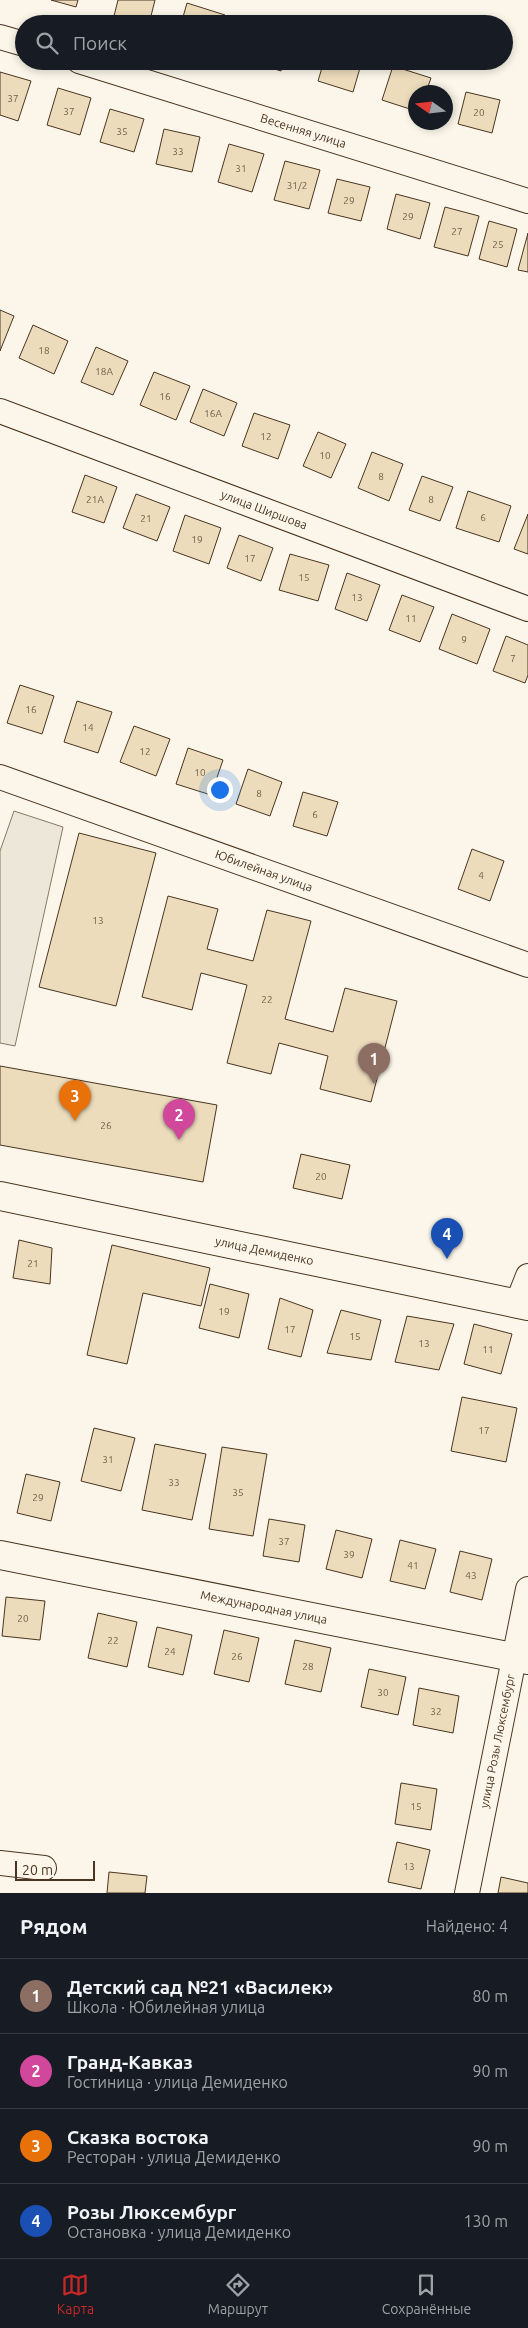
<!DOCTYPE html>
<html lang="ru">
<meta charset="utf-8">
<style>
body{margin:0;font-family:Ubuntu,sans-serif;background:#20242c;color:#f1f3f6}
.compass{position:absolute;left:408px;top:85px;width:45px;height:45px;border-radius:50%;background:#171b24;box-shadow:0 2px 8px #0003;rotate:284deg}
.scale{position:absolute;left:15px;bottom:12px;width:80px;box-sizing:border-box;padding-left:5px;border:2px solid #4a3520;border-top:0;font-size:14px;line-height:18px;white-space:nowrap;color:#4a3520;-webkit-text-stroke:4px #fbf6e9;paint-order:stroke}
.you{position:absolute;left:219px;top:789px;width:18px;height:18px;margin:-12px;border:4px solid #fff;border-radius:50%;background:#1a73e8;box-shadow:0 0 0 8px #1a73e833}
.badge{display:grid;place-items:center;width:32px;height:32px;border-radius:50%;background:#c62828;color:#fff;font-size:16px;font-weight:700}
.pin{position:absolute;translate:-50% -41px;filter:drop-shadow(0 1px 2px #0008)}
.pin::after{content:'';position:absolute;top:26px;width:18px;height:15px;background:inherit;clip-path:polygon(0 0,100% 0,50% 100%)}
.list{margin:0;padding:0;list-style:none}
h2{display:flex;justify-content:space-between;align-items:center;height:65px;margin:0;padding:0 20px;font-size:21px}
h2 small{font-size:16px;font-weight:400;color:#9ea1a6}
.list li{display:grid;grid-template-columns:32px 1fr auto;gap:15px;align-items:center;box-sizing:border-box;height:75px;padding:0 20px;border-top:1px solid #363941}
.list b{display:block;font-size:19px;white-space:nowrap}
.list p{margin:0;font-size:16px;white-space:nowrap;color:#9ea1a6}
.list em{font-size:16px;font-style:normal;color:#9ea1a6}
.icon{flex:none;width:28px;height:28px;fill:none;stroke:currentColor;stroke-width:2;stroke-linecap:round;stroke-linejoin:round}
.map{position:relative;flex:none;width:528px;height:1893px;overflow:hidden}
.search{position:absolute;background:#171b24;box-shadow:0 2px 8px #0003;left:15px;right:15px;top:15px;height:55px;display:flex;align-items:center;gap:12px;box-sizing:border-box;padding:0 18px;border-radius:28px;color:#9ea1a6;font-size:19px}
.sheet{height:365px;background:#171b24}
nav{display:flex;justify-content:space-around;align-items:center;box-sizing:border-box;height:70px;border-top:1px solid #363941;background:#171b24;font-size:14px;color:#9ea1a6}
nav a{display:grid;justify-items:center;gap:2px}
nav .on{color:#c62828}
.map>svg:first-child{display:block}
.parking{fill:#ede7d9;stroke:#887966}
.building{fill:#ecdcbc;stroke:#4a3520}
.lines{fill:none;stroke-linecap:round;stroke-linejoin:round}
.minor-casing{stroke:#4a3520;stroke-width:26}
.tertiary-casing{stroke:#4a3520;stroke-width:30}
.secondary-casing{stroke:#4a3520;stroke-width:30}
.minor{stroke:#fbf6e9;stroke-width:24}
.tertiary{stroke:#fbf6e9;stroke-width:28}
.secondary{stroke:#fbf6e9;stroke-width:28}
.labels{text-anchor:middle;stroke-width:4;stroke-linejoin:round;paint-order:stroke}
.number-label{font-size:10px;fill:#725f47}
.street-label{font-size:12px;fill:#4a3520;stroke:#fbf6e9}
</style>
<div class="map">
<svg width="528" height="1893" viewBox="0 0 528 1893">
<rect width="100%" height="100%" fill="#fbf6e9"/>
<path class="parking" d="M14,811L63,827L15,1046L0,1043V851Z"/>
<path class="building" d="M51,0H78L76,7Z
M118,0H155L149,24H130L113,20Z
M187,3L225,15L222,24H181Z
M249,61H284L281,71Z
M324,61H362L353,92L318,81Z
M393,66L431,78L426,92H416V111L382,100Z
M0,72L31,81L18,121L0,115Z
M58,88L91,98L80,135L47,125Z
M466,92L500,100L492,133L458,124Z
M110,109L144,119L134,152L100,142Z
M164,129L200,137L192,172L156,164Z
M229,144L264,154L252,192L218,182Z
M285,161L320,170L309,209L274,200Z
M337,179L370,187L361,221L328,213Z
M396,194L430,203L420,239L387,229Z
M445,207L479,216L468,256L434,247Z
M489,221L517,229L507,267L479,259Z
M528,233V272L518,270Z
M0,310L14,316L0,351Z
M33,325L68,341L54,374L19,358Z
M96,347L128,361L113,395L81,382Z
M154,372L190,386L176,420L140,405Z
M203,389L237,403L224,436L190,422Z
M254,413L290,425L278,459L242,446Z
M318,432L346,444L331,478L303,466Z
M372,452L403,464L389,501L358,488Z
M85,475L117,487L104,523L72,512Z
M422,476L453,487L440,521L409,510Z
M468,491L511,506L499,542L456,528Z
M136,494L170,507L157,541L123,528Z
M528,514V554L514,549Z
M185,515L221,528L209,564L173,551Z
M239,535L273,548L261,581L227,568Z
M290,554L329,565L318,601L279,590Z
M347,573L380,585L367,621L335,609Z
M402,595L434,607L420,642L389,630Z
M452,614L490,629L477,664L439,649Z
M506,636L528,645V675L525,683L493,671Z
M20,685L54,696L42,734L7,723Z
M77,701L112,712L98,753L64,742Z
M134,726L170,739L156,776L120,762Z
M188,748L223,760L211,795L176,784Z
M248,769L282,782L270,816L236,804Z
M303,792L338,802L327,836L293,826Z
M79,833L156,853L116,1006L39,987Z
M472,849L504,861L490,901L458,889Z
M168,896L218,909L207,949L253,961L267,910L311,921L285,1019L333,1032L345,988L397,1001L371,1102L320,1089L328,1056L279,1043L271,1074L227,1063L247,985L201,973L192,1010L142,997Z
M0,1066L217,1105L203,1182L0,1145Z
M301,1154L350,1165L342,1199L293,1188Z
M19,1240L52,1248L50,1284L13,1278Z
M112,1245L210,1268L201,1306L143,1293L127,1364L87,1355Z
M210,1284L249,1294L239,1338L199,1328Z
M280,1298L313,1310L301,1357L268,1349Z
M341,1310L381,1320L371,1360L327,1353Z
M407,1316L454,1324L439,1370L395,1362Z
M474,1324L512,1334L501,1374L464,1364Z
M462,1397L517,1408L506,1462L451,1451Z
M94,1428L135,1438L121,1491L81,1481Z
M155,1444L206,1454L192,1520L142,1510Z
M222,1447L267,1454L253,1536L209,1529Z
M26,1474L60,1482L51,1521L17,1513Z
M269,1519L305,1525L299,1562L263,1556Z
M336,1530L372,1539L362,1578L326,1569Z
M400,1540L436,1549L425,1589L390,1581Z
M460,1551L492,1559L482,1600L450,1592Z
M6,1597L45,1601L40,1640L2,1636Z
M98,1613L137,1622L127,1667L88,1658Z
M157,1627L192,1635L183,1675L148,1667Z
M224,1630L259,1638L249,1682L214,1674Z
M295,1640L331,1648L321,1692L285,1684Z
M369,1669L406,1677L398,1715L361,1707Z
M419,1688L459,1696L453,1733L413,1725Z
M401,1783L437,1789L431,1830L395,1824Z
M397,1842L430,1850L421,1889L388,1882Z
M109,1872L147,1876L145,1893H107Z
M501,1877L528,1883V1893H498Z"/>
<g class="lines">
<g class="minor-casing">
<g id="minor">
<path d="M0,37L24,44"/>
<path id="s1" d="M79,61L528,201"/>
<path id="s2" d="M0,411L528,609"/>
<path id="s3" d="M0,777L528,965"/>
<path d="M517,1304L528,1276"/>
<path d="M0,1863L44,1868"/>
<path id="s4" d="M467,1893L528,1589"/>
</g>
</g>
<g class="tertiary-casing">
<g id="tertiary">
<path id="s5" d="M0,1555L528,1660"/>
</g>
</g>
<g class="secondary-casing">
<g id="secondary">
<path id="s6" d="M0,1196L528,1306"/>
</g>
</g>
<use href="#minor" class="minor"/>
<use href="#tertiary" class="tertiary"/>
<use href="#secondary" class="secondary"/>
</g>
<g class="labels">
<g class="number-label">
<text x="13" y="102">37</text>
<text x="69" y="115">37</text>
<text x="479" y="116">20</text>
<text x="122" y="135">35</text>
<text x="178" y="155">33</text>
<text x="241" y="172">31</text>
<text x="297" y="189">31/2</text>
<text x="349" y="204">29</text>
<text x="408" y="220">29</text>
<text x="457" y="235">27</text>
<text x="498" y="248">25</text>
<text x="44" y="354">18</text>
<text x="104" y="375">18А</text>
<text x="165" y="400">16</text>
<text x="213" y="417">16А</text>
<text x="266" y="440">12</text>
<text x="325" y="459">10</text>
<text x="381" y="480">8</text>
<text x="95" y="503">21А</text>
<text x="431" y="503">8</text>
<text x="483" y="521">6</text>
<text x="146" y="522">21</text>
<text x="197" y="543">19</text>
<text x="250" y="562">17</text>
<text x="304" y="581">15</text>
<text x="357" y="601">13</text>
<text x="411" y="622">11</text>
<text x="464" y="643">9</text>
<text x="513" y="662">7</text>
<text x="31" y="713">16</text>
<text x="88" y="731">14</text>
<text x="145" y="755">12</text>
<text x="200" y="776">10</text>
<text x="259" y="797">8</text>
<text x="315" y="818">6</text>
<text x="481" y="879">4</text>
<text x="98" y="924">13</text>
<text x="267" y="1003">22</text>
<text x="106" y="1129">26</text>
<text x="321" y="1180">20</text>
<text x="33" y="1267">21</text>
<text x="224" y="1315">19</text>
<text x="290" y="1333">17</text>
<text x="355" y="1340">15</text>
<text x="424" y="1347">13</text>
<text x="488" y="1353">11</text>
<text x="484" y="1434">17</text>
<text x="108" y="1463">31</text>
<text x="174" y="1486">33</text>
<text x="238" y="1496">35</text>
<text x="38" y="1501">29</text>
<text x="284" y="1545">37</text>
<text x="349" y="1558">39</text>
<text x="413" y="1569">41</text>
<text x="471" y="1579">43</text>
<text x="23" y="1622">20</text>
<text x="113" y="1644">22</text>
<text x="170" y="1655">24</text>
<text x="237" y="1660">26</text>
<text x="308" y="1670">28</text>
<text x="383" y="1696">30</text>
<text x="436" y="1715">32</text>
<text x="416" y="1810">15</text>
<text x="409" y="1870">13</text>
</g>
<g class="street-label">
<text dy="4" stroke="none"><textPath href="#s1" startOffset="235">Весенняя улица</textPath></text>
<text dy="4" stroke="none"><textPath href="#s2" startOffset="282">улица Ширшова</textPath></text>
<text dy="4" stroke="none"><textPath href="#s3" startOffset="280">Юбилейная улица</textPath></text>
<text dy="4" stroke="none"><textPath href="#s6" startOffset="270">улица Демиденко</textPath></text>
<text dy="4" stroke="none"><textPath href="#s5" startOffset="269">Международная улица</textPath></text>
<text dy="4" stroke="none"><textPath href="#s4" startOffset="155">улица Розы Люксембург</textPath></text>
</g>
</g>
</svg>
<svg class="compass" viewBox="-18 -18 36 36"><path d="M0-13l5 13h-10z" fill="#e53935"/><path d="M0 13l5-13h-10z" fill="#9ea1a6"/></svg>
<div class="scale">20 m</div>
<div class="you"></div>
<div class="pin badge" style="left:374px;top:1084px;background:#8d6e63">1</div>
<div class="pin badge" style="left:179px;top:1140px;background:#d1479c">2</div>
<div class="pin badge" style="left:75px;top:1121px;background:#e8710a">3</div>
<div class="pin badge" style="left:447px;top:1259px;background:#1a4fb4">4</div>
<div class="search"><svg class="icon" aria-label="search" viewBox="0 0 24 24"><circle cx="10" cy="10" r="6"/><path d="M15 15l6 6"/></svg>Поиск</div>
</div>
<section class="sheet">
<h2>Рядом<small>Найдено: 4</small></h2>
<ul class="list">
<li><span class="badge" style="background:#8d6e63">1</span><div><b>Детский сад №21 «Василек»</b><p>Школа · Юбилейная улица</p></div><em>80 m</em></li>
<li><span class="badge" style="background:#d1479c">2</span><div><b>Гранд-Кавказ</b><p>Гостиница · улица Демиденко</p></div><em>90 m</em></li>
<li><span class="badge" style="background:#e8710a">3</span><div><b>Сказка востока</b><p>Ресторан · улица Демиденко</p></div><em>90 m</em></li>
<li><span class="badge" style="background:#1a4fb4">4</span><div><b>Розы Люксембург</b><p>Остановка · улица Демиденко</p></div><em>130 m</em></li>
</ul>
</section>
<nav>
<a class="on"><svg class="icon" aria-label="map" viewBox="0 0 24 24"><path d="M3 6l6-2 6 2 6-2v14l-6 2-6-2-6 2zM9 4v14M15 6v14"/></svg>Карта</a>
<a><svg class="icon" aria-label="directions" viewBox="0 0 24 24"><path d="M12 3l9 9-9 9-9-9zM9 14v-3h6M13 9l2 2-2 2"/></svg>Маршрут</a>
<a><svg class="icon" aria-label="saved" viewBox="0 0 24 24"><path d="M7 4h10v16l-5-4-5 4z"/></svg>Сохранённые</a>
</nav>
